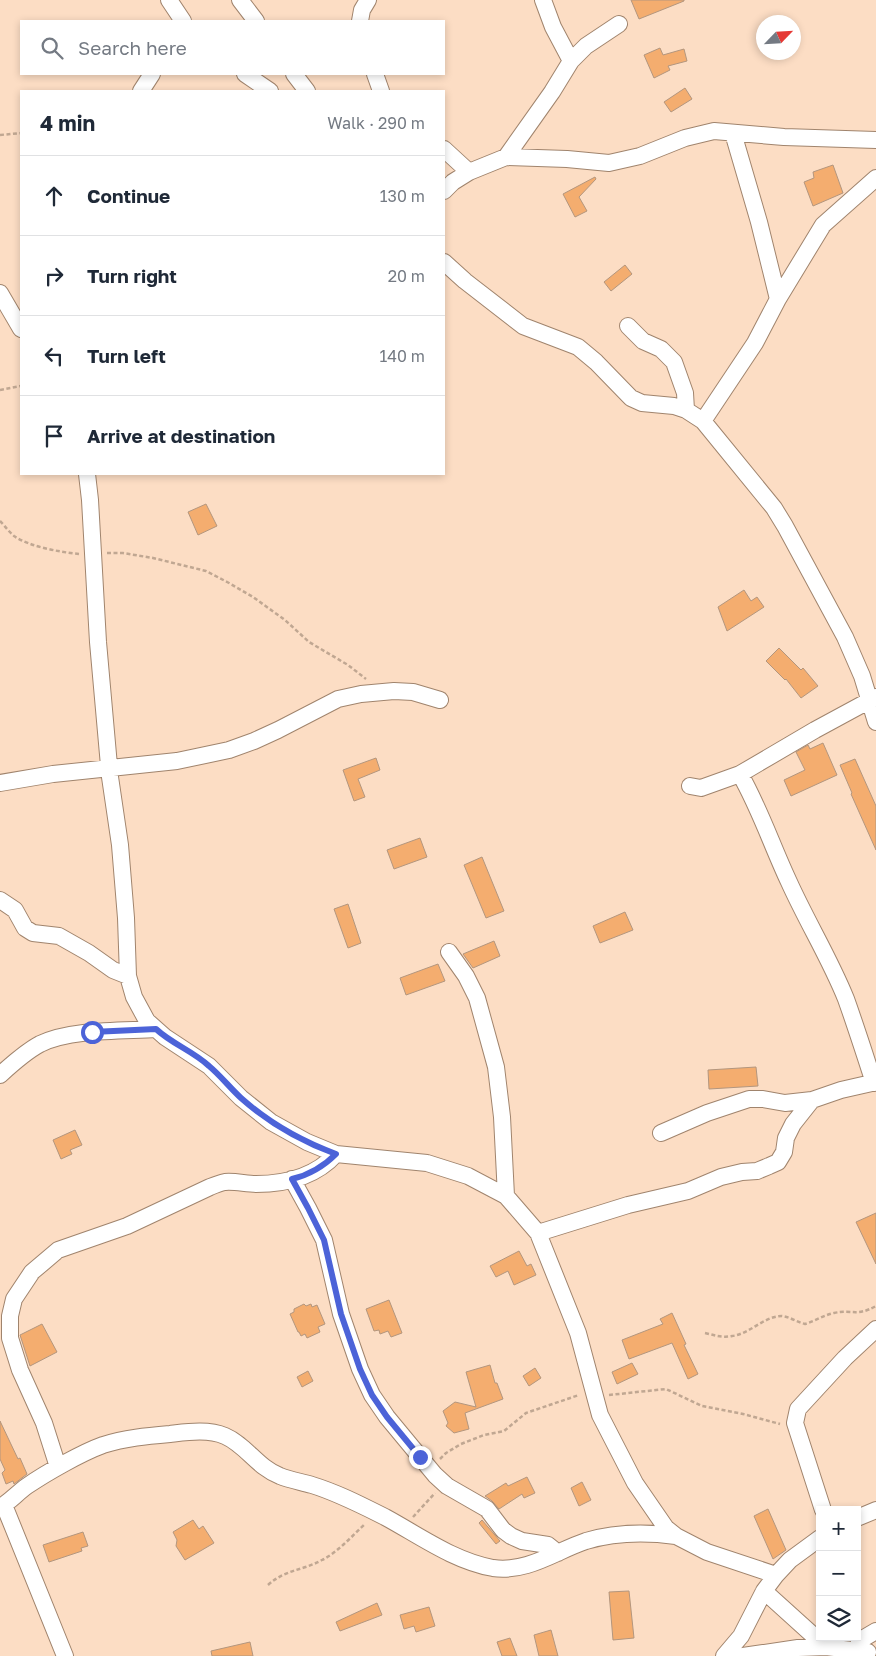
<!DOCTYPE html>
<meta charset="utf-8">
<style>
body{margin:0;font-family:"Golos Text",sans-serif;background:#f6f6f7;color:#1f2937}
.controls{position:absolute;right:15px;bottom:15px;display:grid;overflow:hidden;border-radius:0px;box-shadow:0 2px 8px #0003}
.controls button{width:45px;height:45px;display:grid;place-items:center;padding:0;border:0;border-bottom:1px solid #e0e1e3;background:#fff;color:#1f2937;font:25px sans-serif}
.compass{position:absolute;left:756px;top:15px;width:45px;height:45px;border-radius:50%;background:#fff;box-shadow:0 2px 8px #0003;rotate:65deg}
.stop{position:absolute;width:15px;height:15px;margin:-11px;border:4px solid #4c63d8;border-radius:50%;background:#fff}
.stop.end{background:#4c63d8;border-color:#fff;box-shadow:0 1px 5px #0008}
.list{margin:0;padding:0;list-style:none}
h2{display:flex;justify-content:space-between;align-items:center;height:65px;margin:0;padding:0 20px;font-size:21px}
h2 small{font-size:16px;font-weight:400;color:#747a83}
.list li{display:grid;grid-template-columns:32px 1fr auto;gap:15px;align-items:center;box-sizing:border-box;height:80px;padding:0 20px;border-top:1px solid #e0e1e3}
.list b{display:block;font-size:19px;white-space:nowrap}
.list em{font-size:16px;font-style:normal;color:#747a83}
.icon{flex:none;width:28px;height:28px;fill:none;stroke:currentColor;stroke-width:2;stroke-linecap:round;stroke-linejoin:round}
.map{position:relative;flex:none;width:876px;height:1656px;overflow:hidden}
.search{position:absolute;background:#fff;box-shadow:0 2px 8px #0003;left:20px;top:20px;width:425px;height:55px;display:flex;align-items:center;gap:12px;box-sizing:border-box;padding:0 18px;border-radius:0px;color:#747a83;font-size:19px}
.panel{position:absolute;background:#fff;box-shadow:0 2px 8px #0003;left:20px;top:90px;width:425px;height:385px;border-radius:0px}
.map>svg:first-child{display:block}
.building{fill:#f4ad6f;stroke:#b3967e}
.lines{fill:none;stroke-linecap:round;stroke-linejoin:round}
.minor-casing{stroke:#a0846d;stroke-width:18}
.path{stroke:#c0a792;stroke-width:2.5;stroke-dasharray:4 2.5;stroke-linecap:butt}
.minor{stroke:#fff;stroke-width:16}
.route{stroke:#4c63d8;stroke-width:6}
</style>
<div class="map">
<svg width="876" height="1656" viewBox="0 0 876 1656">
<rect width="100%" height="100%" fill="#fcddc4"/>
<path class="building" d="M631,0H684V1L639,19Z
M660,48L663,55L684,49L687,61L668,66L670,70L654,78L644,55Z
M685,88L692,99L671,112L664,102Z
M833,165L843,193L813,206L804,182L814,178L813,172Z
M595,177L596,179L579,197L587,211L575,217L563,194Z
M625,265L632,274L611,291L604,282Z
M206,504L217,526L198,535L188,512Z
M744,590L751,601L757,597L764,607L727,631L718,607Z
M779,648L801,670L803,668L818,686L801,698L786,679L785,680L766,661Z
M823,743L837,775L791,796L784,780L805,770L796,752L808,745L810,749Z
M376,758L380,770L358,779L365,797L354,801L343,770Z
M855,759L876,806V850L851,794L852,793L840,765Z
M420,838L427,857L394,869L387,850Z
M482,857L504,911L486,918L464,865Z
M348,904L361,943L348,948L334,909Z
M625,912L633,930L600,943L593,926Z
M494,941L500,956L473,968L463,954Z
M438,964L445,981L406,995L400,978Z
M756,1067L758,1086L709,1089L708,1070Z
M75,1130L82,1145L70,1150L72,1154L61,1159L53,1140Z
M876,1213V1264L856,1222Z
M519,1251L527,1266L531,1264L536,1275L514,1285L508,1271L496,1277L490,1266Z
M389,1300L402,1333L391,1337L388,1331L380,1334L379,1330L374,1331L366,1309Z
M304,1304L306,1306L311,1304L312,1307L317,1305L325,1324L318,1327L320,1332L307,1338L305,1334L301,1336L299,1332H298L290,1314L294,1312V1309Z
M672,1313L686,1344L684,1345L698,1374L688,1379L672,1343L629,1359L622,1340L663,1324L660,1319Z
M42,1324L57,1352L30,1366L20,1335Z
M632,1363L638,1374L617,1384L612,1372Z
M490,1365L495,1383H497L503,1399L465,1413L469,1429L454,1433L446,1426L448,1423L443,1411L455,1402L476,1407L466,1372Z
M535,1368L541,1378L529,1386L523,1376Z
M308,1371L313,1381L302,1387L297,1377Z
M0,1421L18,1459L20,1458L27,1474L14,1484L13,1481L6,1484L2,1473L5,1470L0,1459Z
M527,1477L535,1493L524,1498L522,1494L499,1509L492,1501L485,1496L506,1483L508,1486Z
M582,1482L591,1500L579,1506L571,1488Z
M768,1509L786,1550L773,1559L754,1516Z
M193,1520L199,1529L203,1526L214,1543L185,1560L176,1546L177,1540L173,1532Z
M482,1520L500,1541L496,1544L479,1523Z
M83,1532L88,1546L81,1548L82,1551L49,1562L43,1545Z
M629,1591L634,1638L613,1640L609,1592Z
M377,1603L382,1615L340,1631L336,1622Z
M429,1607L435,1626L416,1632L414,1626L404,1629L400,1615Z
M551,1630L558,1656H539L534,1635Z
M510,1638L517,1656H502L497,1642Z
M250,1642L253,1656H212L211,1651Z"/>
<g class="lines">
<g class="minor-casing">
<path id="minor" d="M169,0L183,21
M240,0L256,21
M543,0L553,27L571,61
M360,21L362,10L368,0
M245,74L270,91
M294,74L307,91
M375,74L381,91
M141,91L152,74
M733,133L759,222L778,299
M444,149L469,172
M506,157L552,92L571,61L586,46L619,24
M444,191L453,182L469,172L506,157L567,159L609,163L640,156L685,138L714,131L784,137L876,140
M444,262L465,281L523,326L578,347L596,362L631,398L642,403L674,406L686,410L703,421L774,508L785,526L845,637L862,676L876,722
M0,293L21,329
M628,326L643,341L661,349L674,362L685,393L686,410
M703,421L755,343L778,299L823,225L876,178
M87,474L90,500L98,642L110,777L120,845L126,918L128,976L134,997L147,1021L165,1037L209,1066L241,1098L271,1122L307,1142L336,1154L427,1163L468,1176L506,1196L538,1233L578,1333L600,1415L635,1483L666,1528L676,1536L707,1552L776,1575
M740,774C760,809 772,846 789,882C807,922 830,959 846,999C856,1027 865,1055 874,1083
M0,783L53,774L177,761L229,750L254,741L278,730L338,699L361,694L394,691L413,692L440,700
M690,786L701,788L740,774L815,730L876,697
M0,900L15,910L25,928L33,933L59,936L89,953L113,970L128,976
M449,952L466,976L477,998L496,1067L502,1117L506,1196
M0,1075C12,1064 25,1052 40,1044C70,1029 122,1031 156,1029
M661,1133L707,1113L749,1099H763L785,1103L812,1100L841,1090L876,1082
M292,1179L308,1208L324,1240L341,1314L360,1369L372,1395L387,1417L435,1475L447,1486L487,1509L503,1530L511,1536L522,1541L548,1545L558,1553
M538,1233L628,1205L688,1191L721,1177L742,1172L757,1171L769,1166L778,1162L784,1152L786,1138L793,1124L812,1100
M58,1467L44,1423L20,1370L10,1338V1316L14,1299L32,1272L58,1250L127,1226L210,1187C215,1185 220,1183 225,1182C235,1181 246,1184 256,1184C286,1184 316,1176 336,1154
M4,1505L65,1656
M0,1507C10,1502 17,1493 27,1486C46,1473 81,1453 103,1445C125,1438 147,1436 170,1434C188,1432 208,1429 225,1436C246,1445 258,1468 280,1476C290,1480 302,1482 312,1485C338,1493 361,1505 385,1517C420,1536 454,1561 493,1568C527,1573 556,1551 586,1541C616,1532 646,1532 676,1536
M823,1510L795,1423L798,1409L845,1358L876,1329
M857,1518L876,1510
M764,1591L826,1647
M859,1641L876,1631
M724,1656L741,1636L764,1591L776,1575L790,1560L820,1538
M743,1656L798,1648L826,1647L868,1652"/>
</g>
<path class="path" d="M0,135L21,133
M0,390L21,386
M0,521C5,526 9,532 14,536C30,547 60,552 79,554
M107,553H123L153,558L206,571L229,583L253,597L285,620L309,642L348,665L366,679
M705,1333C714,1335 722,1338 732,1336C750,1334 764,1316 782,1316C790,1317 797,1322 805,1324C815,1321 824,1315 834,1313C853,1309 856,1317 876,1306
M609,1395L666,1389L702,1406L743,1414L780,1424
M440,1459L446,1453L461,1444L484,1435L504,1431L526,1413L579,1395
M413,1517L435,1493
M268,1585C286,1569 302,1571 322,1560C338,1552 351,1537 365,1524"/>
<use href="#minor" class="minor"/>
</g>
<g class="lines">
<path class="route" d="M92,1032L156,1029C172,1044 193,1051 209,1066C221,1076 230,1088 241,1098C269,1123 301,1141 336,1154C324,1166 309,1175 292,1179L308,1208L324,1240L341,1314L360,1369L372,1395L387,1417L420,1457"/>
</g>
</svg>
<div class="controls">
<button>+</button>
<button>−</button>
<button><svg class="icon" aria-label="layers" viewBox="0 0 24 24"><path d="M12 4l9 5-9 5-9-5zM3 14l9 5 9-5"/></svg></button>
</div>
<svg class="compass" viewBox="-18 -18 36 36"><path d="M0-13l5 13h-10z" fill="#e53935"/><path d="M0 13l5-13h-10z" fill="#747a83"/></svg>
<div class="stop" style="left:92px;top:1032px"></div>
<div class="stop end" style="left:420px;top:1457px"></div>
<div class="search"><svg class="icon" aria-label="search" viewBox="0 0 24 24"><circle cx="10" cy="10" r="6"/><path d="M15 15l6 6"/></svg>Search here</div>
<section class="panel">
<h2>4 min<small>Walk · 290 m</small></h2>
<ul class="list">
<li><svg class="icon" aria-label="ahead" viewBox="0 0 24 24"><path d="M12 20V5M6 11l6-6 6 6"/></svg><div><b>Continue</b></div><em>130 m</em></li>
<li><svg class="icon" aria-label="right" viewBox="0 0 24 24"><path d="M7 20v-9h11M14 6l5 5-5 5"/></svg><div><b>Turn right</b></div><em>20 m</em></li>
<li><svg class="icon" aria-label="left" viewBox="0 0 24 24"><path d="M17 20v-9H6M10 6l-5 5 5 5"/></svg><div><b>Turn left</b></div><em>140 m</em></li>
<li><svg class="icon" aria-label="arrive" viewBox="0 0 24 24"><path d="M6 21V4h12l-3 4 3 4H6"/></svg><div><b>Arrive at destination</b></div></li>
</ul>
</section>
</div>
